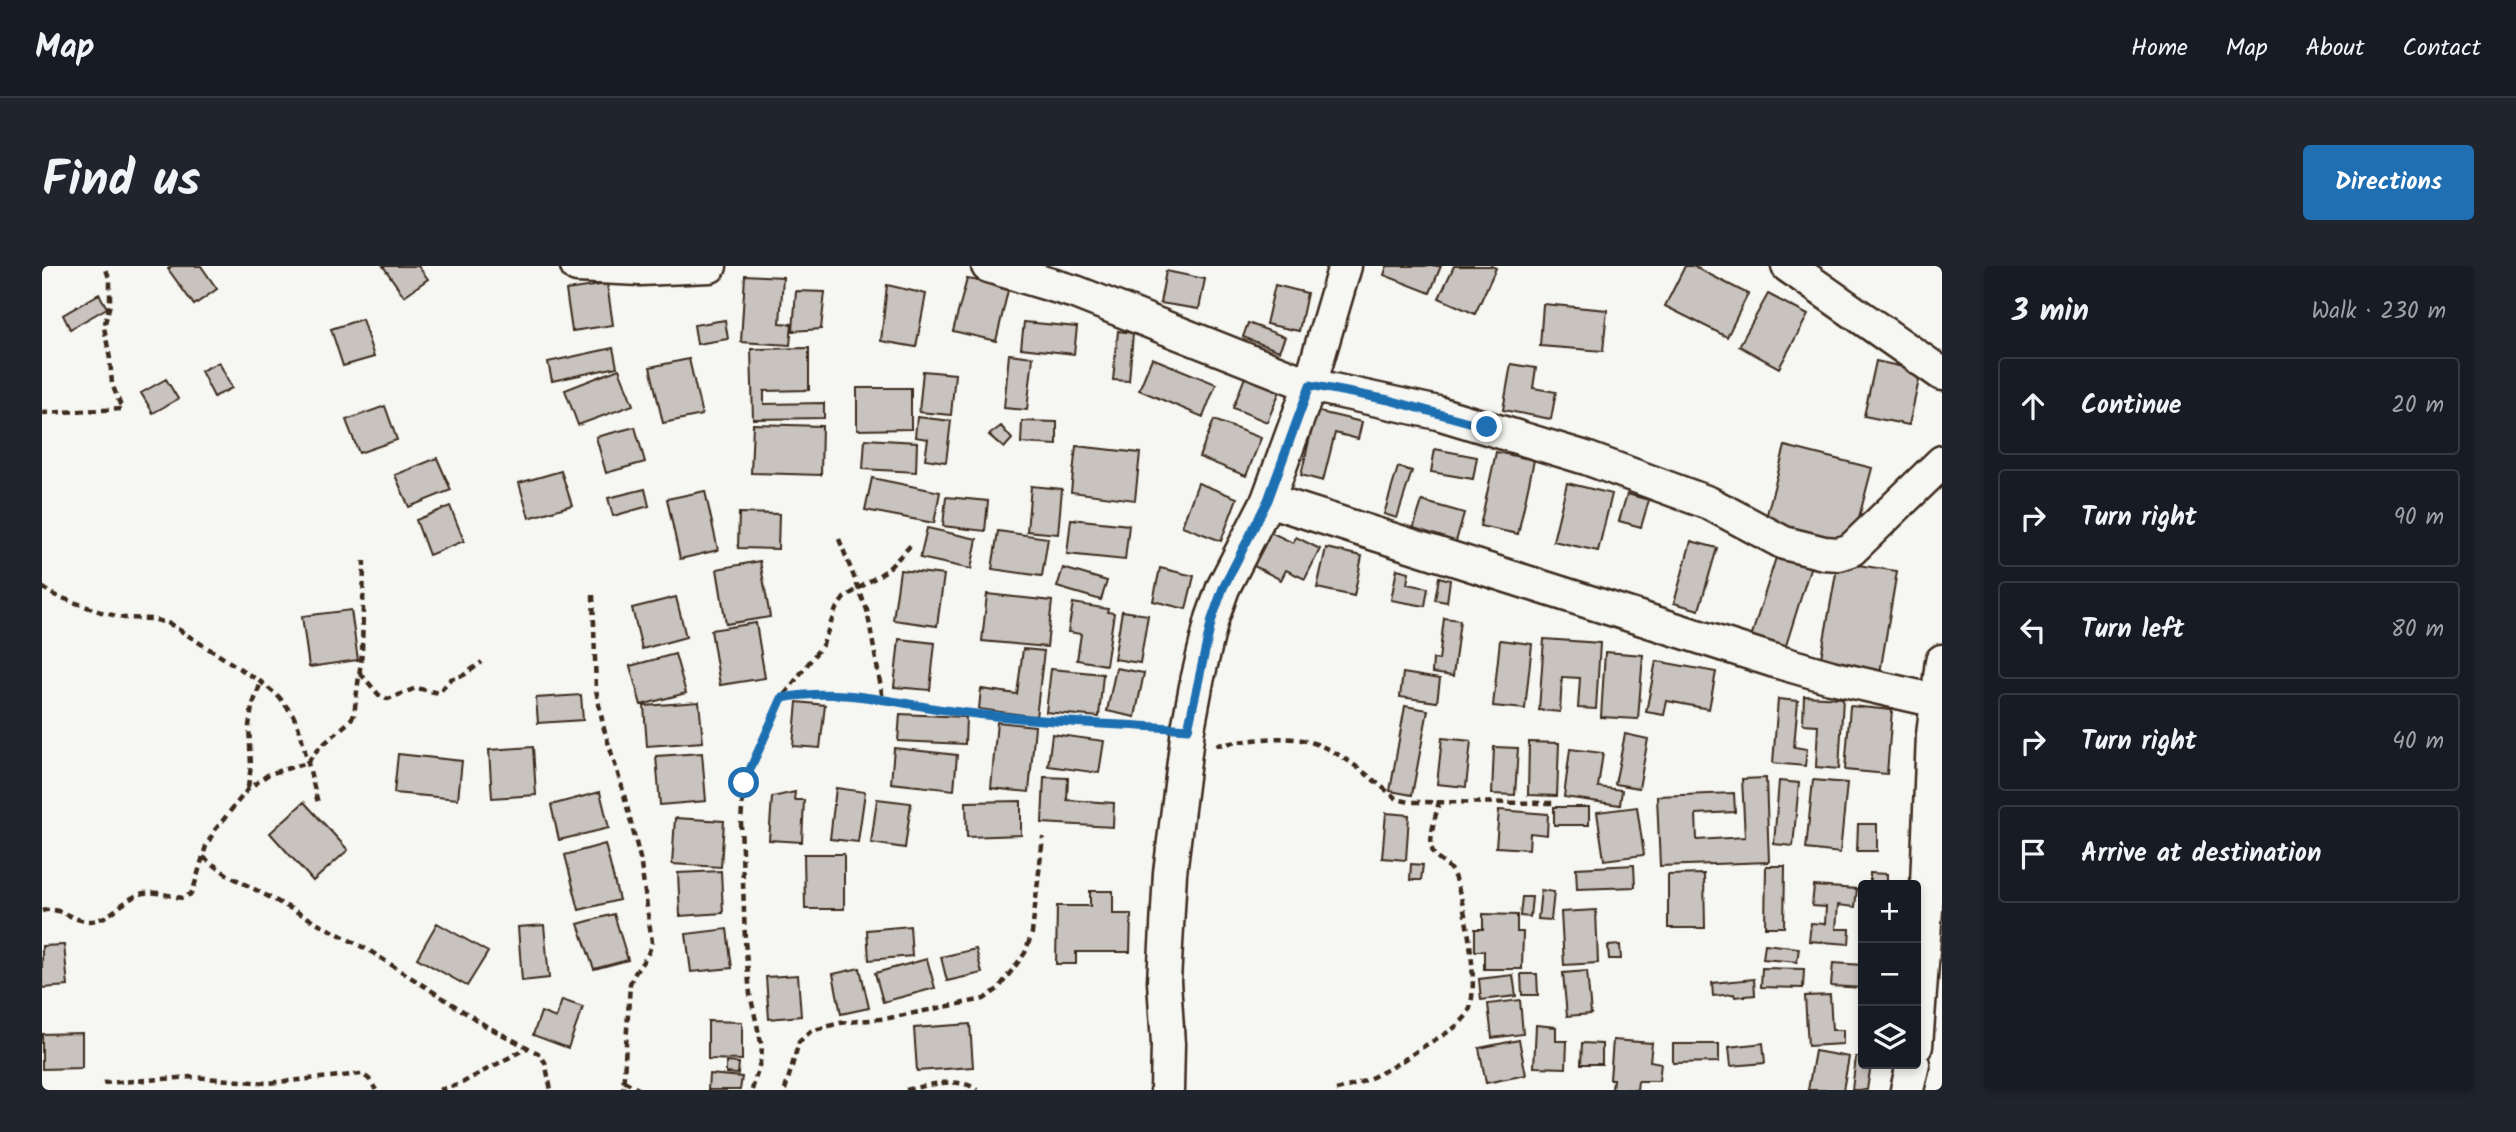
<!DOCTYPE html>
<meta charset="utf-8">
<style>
body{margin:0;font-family:Kalam,sans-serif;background:#20242c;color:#f1f3f6}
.controls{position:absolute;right:21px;bottom:21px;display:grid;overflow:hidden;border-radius:7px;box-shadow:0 4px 10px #0003}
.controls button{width:63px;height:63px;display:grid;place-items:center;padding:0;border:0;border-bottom:2px solid #363941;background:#171b24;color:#f1f3f6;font:35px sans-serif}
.stop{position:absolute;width:21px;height:21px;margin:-16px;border:5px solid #1f6fb2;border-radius:50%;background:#fff}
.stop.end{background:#1f6fb2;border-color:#fff;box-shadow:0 2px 7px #0008}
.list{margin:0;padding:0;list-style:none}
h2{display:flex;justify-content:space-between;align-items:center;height:91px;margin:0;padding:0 28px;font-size:30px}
h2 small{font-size:23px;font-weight:400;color:#9ea1a6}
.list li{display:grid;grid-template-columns:46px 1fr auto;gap:21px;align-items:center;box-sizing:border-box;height:98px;margin:0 14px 14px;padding:0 14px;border:2px solid #363941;border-radius:7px}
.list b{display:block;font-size:26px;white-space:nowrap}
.list em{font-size:23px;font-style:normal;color:#9ea1a6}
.icon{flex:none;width:38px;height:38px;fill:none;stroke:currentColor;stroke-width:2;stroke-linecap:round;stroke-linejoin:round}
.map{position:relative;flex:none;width:1900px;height:824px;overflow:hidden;border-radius:7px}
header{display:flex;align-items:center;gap:42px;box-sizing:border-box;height:98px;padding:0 35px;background:#171b24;border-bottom:2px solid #363941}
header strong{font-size:33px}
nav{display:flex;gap:38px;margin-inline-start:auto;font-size:24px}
.intro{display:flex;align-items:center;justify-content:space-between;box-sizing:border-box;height:168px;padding:0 42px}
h1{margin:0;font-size:49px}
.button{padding:18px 32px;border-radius:7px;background:#1f6fb2;color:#fff;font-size:24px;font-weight:700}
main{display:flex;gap:42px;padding:0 42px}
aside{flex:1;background:#171b24;border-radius:7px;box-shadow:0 4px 10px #0003}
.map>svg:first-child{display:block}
.building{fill:#c8c3be;stroke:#3b2a1e;stroke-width:2}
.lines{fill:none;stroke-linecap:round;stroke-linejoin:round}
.minor-casing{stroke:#3b2a1e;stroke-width:37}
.path{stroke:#3b2a1e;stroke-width:4.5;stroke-dasharray:7 5;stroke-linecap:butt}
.minor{stroke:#f6f6f2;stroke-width:32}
.route{stroke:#1f6fb2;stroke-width:9}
</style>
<header>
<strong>Map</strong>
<nav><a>Home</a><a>Map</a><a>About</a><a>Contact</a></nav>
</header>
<div class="intro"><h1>Find us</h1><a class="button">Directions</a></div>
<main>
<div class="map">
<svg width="1900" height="824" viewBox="0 0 1900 824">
<rect width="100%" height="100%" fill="#f6f6f2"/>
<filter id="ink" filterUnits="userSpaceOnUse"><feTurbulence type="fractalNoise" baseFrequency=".0143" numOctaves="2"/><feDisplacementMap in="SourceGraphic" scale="14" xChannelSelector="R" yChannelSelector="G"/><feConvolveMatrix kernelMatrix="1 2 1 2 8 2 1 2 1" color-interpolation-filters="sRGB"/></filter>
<g filter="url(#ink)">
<path class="building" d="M130,0H159L175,23L152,39L126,3Z
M341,0H376L386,13L362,30Z
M1345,0H1399L1388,27L1342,9Z
M1412,0H1449L1454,2L1433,48L1397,32Z
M1643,0H1651L1706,28L1685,71L1623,40Z
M1124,5L1163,13L1157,43L1118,37Z
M703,9L741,11L738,57L750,58L748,79L699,76Z
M925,13L967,20L954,75L911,65Z
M565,18L571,59L530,65L524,24Z
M845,19L884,28L874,81L839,75Z
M1233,19L1265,27L1257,65L1224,58Z
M754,25L783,26L779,63L751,65Z
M57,28L65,42L28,63L21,49Z
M1726,28L1766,49L1737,102L1697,80Z
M1501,38L1565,44L1561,85L1498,80Z
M320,53L332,91L301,100L289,63Z
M683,54L686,73L655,78L652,59Z
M982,56L1035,61L1032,88L979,82Z
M1206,57L1243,71L1237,85L1201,71Z
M1076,65L1091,67L1087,115L1071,114Z
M571,82L575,101L510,115L506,96Z
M767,82V124L722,125V138L782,137V152L711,153L709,83Z
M967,88L991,91L985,144L962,142Z
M1110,92L1174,118L1161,151L1097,124Z
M647,93L660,149L621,157L608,101Z
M1834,95L1879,105L1867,159L1822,150Z
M177,96L190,122L172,131L159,105Z
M1469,98L1494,102L1491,122L1514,126L1509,153L1461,144Z
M577,103L591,139L536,159L523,124Z
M881,105L913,108L909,149L877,146Z
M1203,111L1238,125L1225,156L1191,142Z
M124,113L136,133L111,147L99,127Z
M815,122H869V163L815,164Z
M343,140L355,174L317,187L304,154Z
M1274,145L1320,156L1316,173L1293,167L1281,215L1259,209Z
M875,151L909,155L904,196L883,193L886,173L873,171Z
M1172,154L1219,172L1204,210L1157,191Z
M980,155L1015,156V179L979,177Z
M711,158L780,160L779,209L709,207Z
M959,160L970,173L962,182L947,169Z
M593,161L603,196L564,207L554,171Z
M823,173L875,176L874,206L821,203Z
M1034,180L1098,187L1093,234L1029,226Z
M1743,180L1830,202L1810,278L1723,256Z
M1393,183L1435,191L1431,213L1389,206Z
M1454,186L1492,194L1476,268L1438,260Z
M395,192L409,224L367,241L353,209Z
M1356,201L1370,205L1355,252L1342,248Z
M519,205L530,239L487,252L477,217Z
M830,212L898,226L892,257L823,244Z
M1156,217L1195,232L1179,275L1140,260Z
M1525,217L1570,228L1556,285L1511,275Z
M989,220L1020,223L1016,268L985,265Z
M603,223L607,240L571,250L566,232Z
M663,225L676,284L638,293L625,233Z
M1585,228L1607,234L1599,261L1577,255Z
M904,231L946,235L943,265L901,260Z
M1380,235L1422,247L1411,286L1368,273Z
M408,240L422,275L387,289L374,254Z
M697,247L737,248L736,283L696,282Z
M1029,253L1087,259L1083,294L1025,288Z
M885,262L935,273L929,303L878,292Z
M956,265L1006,272L1000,310L950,303Z
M1226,265L1251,277L1254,271L1278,283L1263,313L1244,304L1239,314L1210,299Z
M1649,275L1675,282L1657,344L1632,337Z
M1284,282L1320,290L1312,330L1275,322Z
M1736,285L1770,296L1741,389L1707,378Z
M718,295L728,351L684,358L675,303Z
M1796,296L1855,305L1838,407L1778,397Z
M1021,302L1065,315L1059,334L1015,321Z
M1118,302L1152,310L1144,343L1111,335Z
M1355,303L1367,306L1365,318L1386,322L1383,340L1349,334Z
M858,304L902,309L895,360L851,354Z
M1397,311L1408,314L1405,336L1393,334Z
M945,328L1010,335L1005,381L940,375Z
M634,331L644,371L600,383L590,342Z
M1031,337L1066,343L1065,346L1072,347L1064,399L1035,394L1039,368L1026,366Z
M309,344L316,394L267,401L260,350Z
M1080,345L1106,349L1098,397L1072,393Z
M1402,352L1418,354L1411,410L1390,407L1391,393L1397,394Z
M714,357L723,412L678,419L669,364Z
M857,373L893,377L888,424L852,421Z
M1502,373L1558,377L1554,443L1536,442L1538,412L1520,411L1518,446L1497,444Z
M1458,374L1490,378L1483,443L1451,440Z
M981,383L1002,385L994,451L937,443L939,423L975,428Z
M1563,386L1601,389L1596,453L1559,451Z
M633,388L644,427L599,439L588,400Z
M1614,395L1674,406L1667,443L1625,435L1622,449L1604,446Z
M1074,402L1102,407L1093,451L1065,445Z
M1009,403L1061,408L1057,451L1004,446Z
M1361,407L1398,413L1395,436L1358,431Z
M539,429L541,454L496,457L494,432Z
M1762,430L1801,432L1797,503L1774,501L1776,459L1761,458Z
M1736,433L1756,435L1752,481L1765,483L1763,500L1731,497Z
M657,436L661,476L605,480L602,440Z
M755,436L783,439L778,482L751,480Z
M1363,440L1386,444L1370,529L1348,525Z
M1808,440L1850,444L1845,508L1803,504Z
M858,448L924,451L923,478L856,475Z
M955,456L993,460L987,526L949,522Z
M1010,468L1062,475L1057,507L1006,500Z
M1583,468L1606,473L1597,522L1573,518Z
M1400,472L1429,475L1424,521L1395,518Z
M1487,476L1517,477L1515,530L1486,529Z
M491,481L494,529L450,532L447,484Z
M1452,481L1476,482L1473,529L1450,528Z
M852,482L915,489L912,524L849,517Z
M1528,483L1561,487L1556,521L1580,524L1578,539L1522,531Z
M660,487L664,535L618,539L614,490Z
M356,488L420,495L416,533L352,527Z
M1002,511L1026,512L1025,534L1072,537L1071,561L1000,557Z
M1724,512L1727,596L1618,600L1615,530L1692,527L1693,546L1654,548L1655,574L1703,571L1700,513Z
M1771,514L1805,517L1798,587L1764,583Z
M1737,515L1757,517L1751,580L1732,578Z
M794,522L823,526L816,576L788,573Z
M558,526L567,562L517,574L509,539Z
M753,526L752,534H762L760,576L727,574L730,531Z
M835,533L869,537L863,582L829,577Z
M979,535V569L925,571L924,536Z
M262,536L306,584L271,615L228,567Z
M1512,541H1547V559H1512Z
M1595,541L1602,589L1562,594L1555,546Z
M1457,544L1506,548L1505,569L1488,567L1487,583L1454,581Z
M1344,547L1367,549L1364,594L1340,592Z
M633,552L682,555L679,601L630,598Z
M1816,558H1835V585H1815Z
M563,578L577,634L537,644L523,589Z
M762,588H802V643H763Z
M1369,598L1381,599L1379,614H1368Z
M1592,599L1593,621L1535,623L1534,602Z
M1724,600H1743L1742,661H1723Z
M679,605L681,647L638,650L636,607Z
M1828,607L1845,608V619H1828Z
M1662,608L1663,662H1626V609Z
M1772,620L1815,623L1813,641L1796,639L1794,663H1808L1807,678L1767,675L1769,657L1783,658L1784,641L1770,640Z
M1499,624L1512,626L1509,654L1496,653Z
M1048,625H1071V648H1089L1088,686H1034V698H1014L1015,640H1048Z
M1480,631H1490L1488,651L1478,650Z
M1554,644L1556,697L1522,699L1519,646Z
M572,648L586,694L552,703L536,658Z
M1441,648L1475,649V666H1481L1480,703H1442V685H1433V663H1441Z
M395,657L446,686L425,720L375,692Z
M502,659L507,712L480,715L476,661Z
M868,660L870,690L827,694L825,664Z
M685,663L690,702L649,706L644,668Z
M1723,678L1757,682L1755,696L1721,693Z
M22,679L26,720L0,722V680Z
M1578,679L1579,693H1567L1566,680Z
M934,683L940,707L905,715L899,691Z
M885,693L893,722L841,736L833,707Z
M1791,697L1821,699V722L1789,720Z
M818,702L827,742L799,748L791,708Z
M1720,702L1762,703L1761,722L1719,721Z
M1545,705L1549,748L1525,750L1521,707Z
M1479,708H1495L1496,729H1480Z
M756,709L759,750L727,753L724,711Z
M1471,709L1474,730L1439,734L1437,713Z
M1712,713L1713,729L1693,731L1692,728L1671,730L1670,717Z
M1788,729L1790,764H1801V778L1766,780L1763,730Z
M520,734L541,741L526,782L491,769L499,746L514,752Z
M1478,734L1481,768L1450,772L1446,738Z
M666,755L700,756V794L666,793Z
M928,758L931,801L875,805L872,762Z
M1494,759L1514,761V775H1525L1524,802L1492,801Z
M40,767V802L0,803V768Z
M1477,774L1484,809L1444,817L1437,782Z
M1571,774L1610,777L1608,795L1619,797L1617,815H1596L1595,824L1570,823L1571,813H1568Z
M1540,777L1560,778V798H1539Z
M1721,777L1723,797L1689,800L1687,781Z
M1631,778H1677V796L1631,797Z
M1773,785L1807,791L1801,824H1766Z
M1814,791H1821V798H1829L1825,824H1810Z
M684,796L697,797L696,808L684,807Z
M667,808L700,811L698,824H666Z"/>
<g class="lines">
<g class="minor-casing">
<path id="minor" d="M535,0L598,3L668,0
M946,0L1033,26L1268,119L1396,147L1544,192L1667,237L1742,277L1782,287L1797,288L1809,284L1900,196
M1746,0L1900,108
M1226,234L1733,395L1789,411L1895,435
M1874,780L1884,643L1891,469L1900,395
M1125,824L1126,778L1122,715L1128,607L1146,463L1155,415L1170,353L1181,322L1226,234L1268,119L1303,0
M1865,824L1871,798"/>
</g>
<path class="path" d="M0,147L80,143L70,118L68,93L62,61L68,38V15L63,0
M797,273L825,344L841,433
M0,321L12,329L59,346L82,352L111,353L128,358L219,416L237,431L251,449L258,465L276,537
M551,329L554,424L562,463L580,521L598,592L610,676C607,693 593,702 588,718L581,824
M318,407L337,429L346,433L374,422L397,427L409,413L422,409L440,396
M740,432C798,421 851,438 909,445C978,454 1047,456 1117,461
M1174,479C1201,476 1232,469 1260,474C1296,481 1327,511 1355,533L1367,536L1511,537
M206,521L209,500L207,460L210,441L219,416
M161,591L186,609L328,685L444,760L496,787L503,796L509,824
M0,645C18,639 30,656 48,655C70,654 82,631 102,627C114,625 129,630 141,632L149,628L152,621L164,580L173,564L206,523L227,508L265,497L276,483L307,456L312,449L320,387L322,295
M582,815L598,824
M61,817L150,811L225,817L320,808L327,813L334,824
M397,824L416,819L485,782
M710,824L719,793L720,781L708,728L703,675L699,556L702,517L740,432L781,378L794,343L802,332L845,304L871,277
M743,824L757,776L769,765L798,757L847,752L942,733L956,723L983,687L990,667L1001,571
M864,824C887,819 916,810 936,824
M1294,824C1328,816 1356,798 1384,779C1399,770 1417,762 1426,747C1439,722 1423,631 1410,606C1405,596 1393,596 1390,583C1387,569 1394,550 1397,535"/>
<use href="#minor" class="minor"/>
</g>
</g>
<g class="lines" filter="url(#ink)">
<path class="route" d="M702,517L740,432C803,420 863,440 926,447C999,456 1072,458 1146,463L1170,353L1181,322L1226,234L1268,119L1347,134L1445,161"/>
</g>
</svg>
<div class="controls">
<button>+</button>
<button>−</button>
<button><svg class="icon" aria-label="layers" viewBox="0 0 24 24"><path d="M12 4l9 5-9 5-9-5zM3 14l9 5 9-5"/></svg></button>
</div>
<div class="stop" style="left:702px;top:517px"></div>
<div class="stop end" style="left:1445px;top:161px"></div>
</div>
<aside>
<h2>3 min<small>Walk · 230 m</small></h2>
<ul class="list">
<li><svg class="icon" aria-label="ahead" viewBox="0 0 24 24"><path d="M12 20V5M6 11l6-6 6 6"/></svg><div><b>Continue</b></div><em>20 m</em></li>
<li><svg class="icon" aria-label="right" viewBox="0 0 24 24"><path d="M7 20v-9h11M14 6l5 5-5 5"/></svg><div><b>Turn right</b></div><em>90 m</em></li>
<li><svg class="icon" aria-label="left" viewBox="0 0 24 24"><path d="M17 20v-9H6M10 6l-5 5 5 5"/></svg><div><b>Turn left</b></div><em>80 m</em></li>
<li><svg class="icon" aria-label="right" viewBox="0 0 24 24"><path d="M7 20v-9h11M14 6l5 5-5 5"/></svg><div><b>Turn right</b></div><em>40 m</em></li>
<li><svg class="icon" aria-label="arrive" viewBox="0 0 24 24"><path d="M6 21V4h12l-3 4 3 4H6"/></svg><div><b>Arrive at destination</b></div></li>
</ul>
</aside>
</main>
